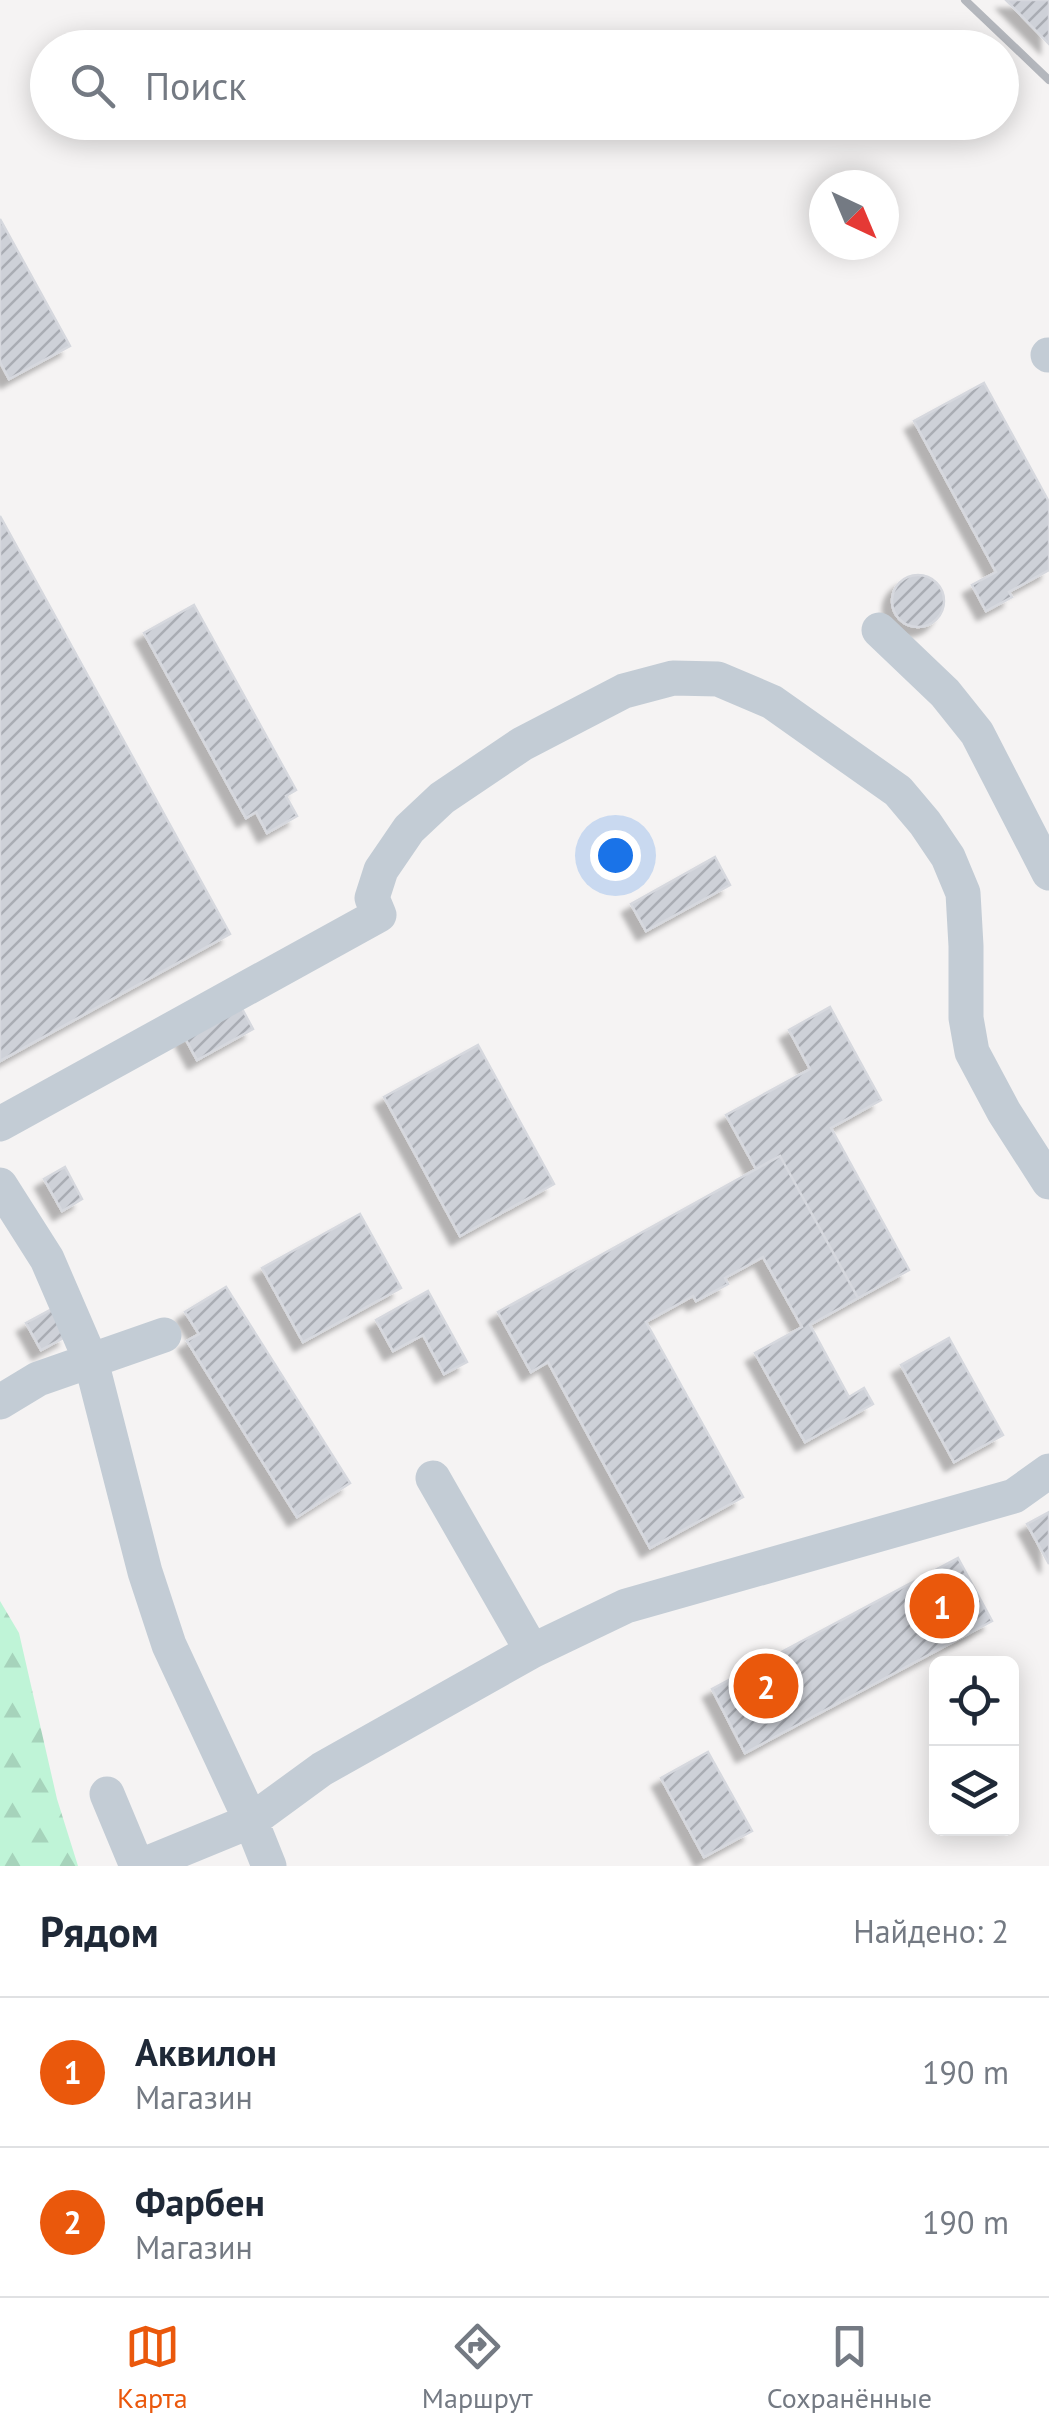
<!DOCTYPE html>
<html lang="ru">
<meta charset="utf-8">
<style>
body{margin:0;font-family:"PT Sans",sans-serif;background:#f6f6f7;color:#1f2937}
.controls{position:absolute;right:30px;bottom:30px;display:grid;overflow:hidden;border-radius:15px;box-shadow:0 5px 25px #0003}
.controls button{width:90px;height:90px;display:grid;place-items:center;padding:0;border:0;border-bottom:2px solid #e0e1e3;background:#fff;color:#1f2937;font:50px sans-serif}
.compass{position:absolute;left:809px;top:170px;width:90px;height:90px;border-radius:50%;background:#fff;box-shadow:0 5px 25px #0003;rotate:136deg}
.you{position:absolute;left:615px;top:855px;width:35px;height:35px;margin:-25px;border:8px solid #fff;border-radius:50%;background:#1a73e8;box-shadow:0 0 0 15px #1a73e833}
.badge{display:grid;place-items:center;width:65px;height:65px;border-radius:50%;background:#ea580c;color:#fff;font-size:32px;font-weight:700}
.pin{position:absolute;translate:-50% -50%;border:5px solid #fff;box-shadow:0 2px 10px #0006}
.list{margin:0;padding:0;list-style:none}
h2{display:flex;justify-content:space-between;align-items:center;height:130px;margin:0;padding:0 40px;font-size:42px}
h2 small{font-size:32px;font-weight:400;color:#747a83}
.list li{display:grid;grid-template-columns:65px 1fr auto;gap:30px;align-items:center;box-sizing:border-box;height:150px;padding:0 40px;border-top:2px solid #e0e1e3}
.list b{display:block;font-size:38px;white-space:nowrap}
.list p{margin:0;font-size:32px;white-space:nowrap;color:#747a83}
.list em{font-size:32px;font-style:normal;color:#747a83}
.icon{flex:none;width:55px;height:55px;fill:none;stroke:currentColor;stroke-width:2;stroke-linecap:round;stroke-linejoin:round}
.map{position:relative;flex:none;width:1049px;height:1866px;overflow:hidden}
.search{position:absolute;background:#fff;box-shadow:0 5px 25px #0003;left:30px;right:30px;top:30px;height:110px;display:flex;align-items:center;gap:25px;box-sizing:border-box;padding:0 35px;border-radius:55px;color:#747a83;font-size:38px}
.sheet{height:430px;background:#fff}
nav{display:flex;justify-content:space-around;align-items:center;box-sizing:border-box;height:140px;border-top:2px solid #e0e1e3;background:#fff;font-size:28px;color:#747a83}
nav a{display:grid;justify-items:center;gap:5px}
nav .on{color:#ea580c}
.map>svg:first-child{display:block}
.forest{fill:url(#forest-firs)}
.building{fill:url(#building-hatch);stroke:#d6d8de;stroke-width:2.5;filter:url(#shadow)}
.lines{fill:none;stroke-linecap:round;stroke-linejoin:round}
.minor{stroke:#c3ccd5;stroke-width:35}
.rail{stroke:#b4b7bd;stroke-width:8}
</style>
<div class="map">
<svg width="1049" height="1866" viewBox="0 0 1049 1866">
<defs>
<pattern id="forest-firs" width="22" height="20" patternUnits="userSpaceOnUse" patternTransform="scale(2.5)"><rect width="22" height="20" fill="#bff4d7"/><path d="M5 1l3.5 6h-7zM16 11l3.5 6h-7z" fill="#a6d3bb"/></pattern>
<pattern id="building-hatch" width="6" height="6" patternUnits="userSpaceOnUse" patternTransform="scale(2.5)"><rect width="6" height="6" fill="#ced1d8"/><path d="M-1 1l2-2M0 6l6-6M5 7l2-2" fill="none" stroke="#a9acb3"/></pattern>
<filter id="shadow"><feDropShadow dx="-9" dy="9" stdDeviation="2.5" flood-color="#0004"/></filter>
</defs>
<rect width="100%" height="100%" fill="#f5f3f3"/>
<path class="forest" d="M0,1601L19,1633L57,1799L78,1866H0Z"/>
<path class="building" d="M1006,0H1049V44Z
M0,219L70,346L9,379L0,362Z
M984,383L1049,502V570L1009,592L1012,597L986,611L972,585L996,572L914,421Z
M0,516L230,934L0,1061Z
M892 601a26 26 0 1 1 52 0a26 26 0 1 1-52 0Z
M194,605L296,790L286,796L297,816L267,833L256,812L246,818L144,633Z
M715,857L730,885L646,931L631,904Z
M240,1005L253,1029L197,1060L184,1036Z
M830,1007L881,1100L831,1128L909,1270L858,1298L780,1156L756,1169L726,1115L810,1069L789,1030Z
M478,1045L554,1184L460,1236L384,1097Z
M780,1156L858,1298L810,1325L849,1397L864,1388L873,1404L805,1442L755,1353L802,1327L763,1257L725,1278L728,1284L696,1301L693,1296L646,1322L743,1497L650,1548L548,1362L531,1372L498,1312Z
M65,1167L82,1199L62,1211L44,1179Z
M360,1214L401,1288L303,1342L262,1268Z
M226,1287L350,1483L297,1517L187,1341L199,1334L185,1312Z
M428,1291L467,1362L444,1374L423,1335L393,1351L376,1320Z
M52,1309L67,1336L41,1350L26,1323Z
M949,1338L1003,1435L954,1462L901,1365Z
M1049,1512V1564L1027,1524Z
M958,1558L992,1621L745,1753L712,1689Z
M708,1752L752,1831L704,1857L661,1778Z"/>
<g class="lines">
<path class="minor" d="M1048,355H1049
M879,630L945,693L977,733L1049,873
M0,1124L379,915L372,898L381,870L409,829L442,798L522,744L624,691L673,678L718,679L772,702L898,791L925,823L948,857L963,893L966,946V1018L972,1052L1004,1112L1049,1182
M0,1185L47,1259L91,1361L145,1572L169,1645L251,1821L269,1866
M0,1402L38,1379L164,1335
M433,1478L532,1651
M107,1794L137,1866
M141,1866L251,1821L322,1769L532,1651L626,1606L1014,1496L1049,1471"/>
<path class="rail" d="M965,0L1049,80"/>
</g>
</svg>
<div class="controls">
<button><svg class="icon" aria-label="locate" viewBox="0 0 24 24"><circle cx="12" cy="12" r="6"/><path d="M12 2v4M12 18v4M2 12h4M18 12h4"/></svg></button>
<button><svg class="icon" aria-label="layers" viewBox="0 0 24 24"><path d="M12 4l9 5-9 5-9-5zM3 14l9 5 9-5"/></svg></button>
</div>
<svg class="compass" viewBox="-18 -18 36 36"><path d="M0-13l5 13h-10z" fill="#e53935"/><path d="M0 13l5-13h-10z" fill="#747a83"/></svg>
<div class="you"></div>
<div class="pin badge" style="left:942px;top:1606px">1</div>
<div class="pin badge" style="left:766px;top:1686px">2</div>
<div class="search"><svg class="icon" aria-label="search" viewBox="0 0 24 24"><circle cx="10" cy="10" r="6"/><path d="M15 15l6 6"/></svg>Поиск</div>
</div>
<section class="sheet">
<h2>Рядом<small>Найдено: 2</small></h2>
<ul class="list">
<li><span class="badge">1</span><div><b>Аквилон</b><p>Магазин</p></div><em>190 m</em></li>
<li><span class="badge">2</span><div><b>Фарбен</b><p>Магазин</p></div><em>190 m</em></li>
</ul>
</section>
<nav>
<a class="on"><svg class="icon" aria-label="map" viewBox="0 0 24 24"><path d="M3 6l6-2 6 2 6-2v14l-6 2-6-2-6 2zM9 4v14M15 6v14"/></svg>Карта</a>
<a><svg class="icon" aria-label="directions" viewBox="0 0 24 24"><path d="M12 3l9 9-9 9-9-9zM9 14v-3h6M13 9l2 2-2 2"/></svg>Маршрут</a>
<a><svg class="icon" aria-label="saved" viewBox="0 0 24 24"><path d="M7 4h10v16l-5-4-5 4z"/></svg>Сохранённые</a>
</nav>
